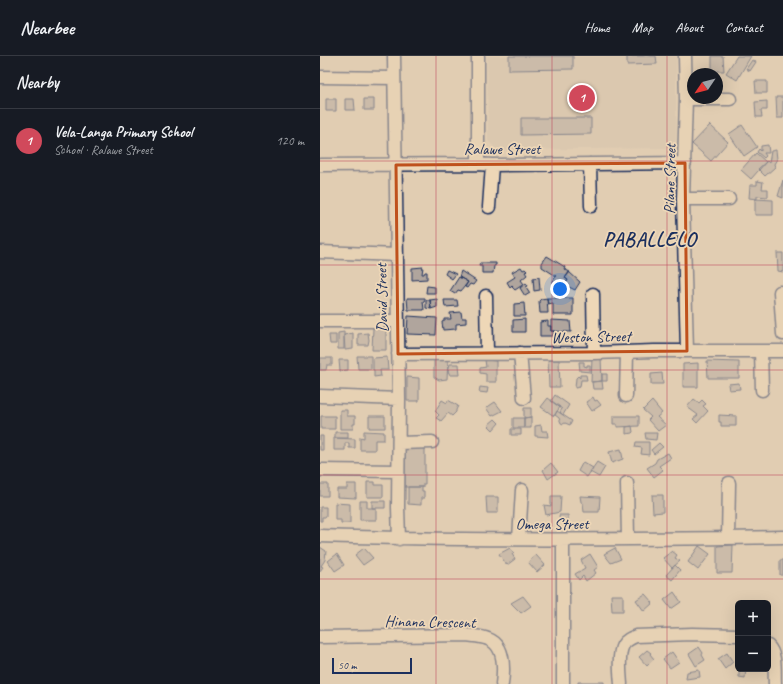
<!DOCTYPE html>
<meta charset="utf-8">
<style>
body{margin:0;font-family:Caveat,sans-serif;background:#242831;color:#f1f3f6}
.controls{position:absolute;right:12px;bottom:12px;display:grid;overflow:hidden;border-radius:6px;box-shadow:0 4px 16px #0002}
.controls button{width:36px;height:36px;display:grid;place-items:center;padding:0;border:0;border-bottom:1px solid #363941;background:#171b24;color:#f1f3f6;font:20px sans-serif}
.compass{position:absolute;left:367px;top:12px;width:36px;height:36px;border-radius:50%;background:#171b24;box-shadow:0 4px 16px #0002;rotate:235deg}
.scale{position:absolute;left:12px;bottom:10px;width:80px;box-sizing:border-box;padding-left:4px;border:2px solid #1b2f5e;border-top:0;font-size:11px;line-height:14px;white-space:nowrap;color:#1b2f5e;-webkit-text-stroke:3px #eed7b7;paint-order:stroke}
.you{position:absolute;left:240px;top:233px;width:14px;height:14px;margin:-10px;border:3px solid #fff;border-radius:50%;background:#1a73e8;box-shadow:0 0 0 6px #1a73e833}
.badge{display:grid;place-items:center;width:26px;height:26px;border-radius:50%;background:#d1495b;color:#fff;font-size:13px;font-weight:700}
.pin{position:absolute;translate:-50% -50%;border:2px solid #fff;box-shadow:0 1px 4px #0006}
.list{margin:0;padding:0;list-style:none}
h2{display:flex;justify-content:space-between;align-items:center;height:52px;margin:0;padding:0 16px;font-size:17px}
h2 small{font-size:13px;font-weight:400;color:#9ea1a6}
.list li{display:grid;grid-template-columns:26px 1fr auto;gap:12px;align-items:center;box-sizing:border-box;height:64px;padding:0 16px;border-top:1px solid #363941}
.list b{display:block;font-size:15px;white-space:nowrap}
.list p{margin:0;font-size:13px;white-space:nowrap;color:#9ea1a6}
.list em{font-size:13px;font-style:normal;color:#9ea1a6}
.map{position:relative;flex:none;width:463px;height:628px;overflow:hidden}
header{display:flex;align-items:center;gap:24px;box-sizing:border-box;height:56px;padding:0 20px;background:#171b24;border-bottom:1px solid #363941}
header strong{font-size:19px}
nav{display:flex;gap:22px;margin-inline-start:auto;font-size:14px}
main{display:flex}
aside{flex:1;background:#171b24}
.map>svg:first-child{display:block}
.built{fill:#d2c1ac}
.building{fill:#b0a59d;stroke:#1b2f5e}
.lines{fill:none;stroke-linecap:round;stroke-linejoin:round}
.minor-casing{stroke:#1b2f5e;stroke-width:15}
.minor{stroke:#eed7b7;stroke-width:12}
.marked{fill:none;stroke:#bf511c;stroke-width:3;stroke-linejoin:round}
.grid{fill:none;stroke:#bf465b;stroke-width:1;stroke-opacity:0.55}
.labels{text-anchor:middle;stroke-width:3.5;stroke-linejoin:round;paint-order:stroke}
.street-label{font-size:16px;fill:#1b2f5e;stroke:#eed7b7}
.district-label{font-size:20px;font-weight:bold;letter-spacing:1px;fill:#1b2f5e;stroke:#eed7b7}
</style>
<header>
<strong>Nearbee</strong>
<nav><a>Home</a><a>Map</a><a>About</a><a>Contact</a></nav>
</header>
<main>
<aside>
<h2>Nearby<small></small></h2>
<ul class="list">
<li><span class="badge">1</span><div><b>Vela-Langa Primary School</b><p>School · Ralawe Street</p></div><em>120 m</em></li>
</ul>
</aside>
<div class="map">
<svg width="463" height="628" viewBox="0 0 463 628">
<rect width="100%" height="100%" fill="#e1cdb2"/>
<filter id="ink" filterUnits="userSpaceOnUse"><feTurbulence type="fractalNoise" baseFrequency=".025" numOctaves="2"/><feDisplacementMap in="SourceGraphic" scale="8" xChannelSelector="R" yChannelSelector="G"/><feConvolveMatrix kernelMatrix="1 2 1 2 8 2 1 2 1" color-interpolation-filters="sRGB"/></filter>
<g filter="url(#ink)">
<path class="built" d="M167,0H356V84L349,92L177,94L168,85Z"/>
<path class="building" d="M189,0H253V13L189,14Z
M307,0H336L337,8L307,9Z
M392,0H403L404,15H392Z
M417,0H431L417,24L406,17Z
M432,4L436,6L430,15L426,13Z
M435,25H447V37H436Z
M456,41H463V62H457Z
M6,43H16V55H6Z
M25,43H34L35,54H25Z
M44,43H54V54H44Z
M447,45V54H441L442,61H436L435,46Z
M201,62H271V78L201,79Z
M390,69L408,86L391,105L372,88Z
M422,69L437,91L424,100L409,78Z
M448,89L449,97H444L446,100L444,102L437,96L439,93L441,95V90Z
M456,94L457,103L454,108L455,111L445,120L438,113L447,105L449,107L451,95Z
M436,97L446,106L431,123L421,114Z
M463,124V142L458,140Z
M437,125L443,126L442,133H448V141L437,140V143L429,142L430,129H437Z
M435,143L453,144V159H435Z
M457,197H463V216L458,215Z
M227,200L245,211L244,213L250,216L245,222L248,224L242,234L232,227L236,220L222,211V207Z
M160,207H176V209L174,210L173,217H162V210H159Z
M103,211L102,218H104L105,216H107V223L92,224V212Z
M201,211L203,214L205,213L207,215L205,216L207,219L201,224L204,228L195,234L192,231L193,230L192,229L190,231L187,226L195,221L192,216Z
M127,214L136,218L132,223L125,218Z
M141,215L156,225L153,229L150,228L147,232L145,231L148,226L139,221Z
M249,216L260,226L255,234L245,229V228L248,224L245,222Z
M139,221L148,226L141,235L138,234L135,238L130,235Z
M219,221L220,234L214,235L213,222Z
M206,227L208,230L206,231L210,237L205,240L200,232Z
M107,230L115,231V237H106Z
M87,242H105V245H103L104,254H88Z
M227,242H253V259H233V247L228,248Z
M227,242L228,257H220L219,245L221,243Z
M117,243V251L111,253L110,244Z
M106,244H110L111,253L106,252Z
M124,244H137L138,250L125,251Z
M204,247L205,260H194V248Z
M141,256L142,262H146V267L136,268V273L123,274L122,266L124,265V263H131L130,257Z
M88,260L117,262L116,279L87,278Z
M205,263V276H193V264Z
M231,264L250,265L251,276L231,275Z
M228,265V270H231V275H234L233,280H220V266Z
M53,272L66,273V294H52Z
M24,276V293H18V277Z
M33,277V293L25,294L24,279Z
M48,277L49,284L48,289H38V278Z
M9,279H16V288H10Z
M37,300H51V313H38Z
M67,301L68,314H60L61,320L54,321V314H53V302Z
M0,302H12V309H7L6,314H0Z
M272,302H281L282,325L271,326Z
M128,303L127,323L119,324L114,321V304Z
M19,304H28V314L20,315Z
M165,304L176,305V326H166V318L160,317V312L166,311Z
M228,304H239L240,331H229Z
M387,305L419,306V322H388Z
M259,306H264V310L267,311V309H270V316L260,315Z
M378,307V331H363V308Z
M130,308H139L140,319H130L128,315Z
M342,317L343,328H331V318Z
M282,318H287V325H282Z
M260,319H266L267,324H261L260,331L255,332L256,322L258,320L260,322Z
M87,321L99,322V345H87Z
M282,325L283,333H273L272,326Z
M419,327L420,333L409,334L408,328Z
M160,331L168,332L167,337L159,336Z
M235,339L249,349L243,359L240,356L242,353L231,345Z
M273,341L275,345L277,344L281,349L272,355L266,346Z
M228,342L240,351L234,360L221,351Z
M374,343L379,347L382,344L386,348L383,350L388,355L377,367L373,363L378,359L367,351Z
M122,344L127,347L128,344L138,350L136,354V356L132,360L128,357L121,365L116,362L119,359L115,355Z
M332,345L342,357L337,361L346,369L338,375L328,364L331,361L323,354Z
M175,346L182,355L172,360L166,352Z
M204,352H211V361L204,362Z
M20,354H27V360H35V368H33V373H20Z
M237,355L252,365L250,369L245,367L243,368L241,367L239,362L235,359Z
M399,359L416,360V370H401V366H399Z
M1,360H15V373H1Z
M49,360H65V372H49Z
M293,360H319V370L297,371V368H293Z
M211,361V372H204V362Z
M193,362H204V372H193Z
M175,363L179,367L173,374L168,369Z
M221,369L222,375H227L228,381L215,380V370Z
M312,370L313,376L312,377L306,378V371Z
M191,373H201V379H191Z
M44,375L64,376V384H55V394H40V381L44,382Z
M15,376H28V382H15Z
M325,377H337L336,384L326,383Z
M0,380H3V394H0Z
M14,382L35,383V392H29V387H25V394H14Z
M316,386H329V399L321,398L322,392L315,391Z
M339,387L343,391L334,398L331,394Z
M85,391H105V428H103V431H85Z
M301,393L303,403L292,407L289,396Z
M348,397L351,402L339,410L343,414L334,421L327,412L335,407L337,403Z
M263,406L273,412L267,421L258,415Z
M277,406L285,411L279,421L270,416Z
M231,407L238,416L228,423L223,414Z
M47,426H55V429H63V441H47Z
M0,428H8V440H0Z
M27,428H36V442L17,441V433H27Z
M88,431H102V435H104V442H101V449L88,448Z
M332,439H343V456L333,457Z
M231,440H241L240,456L226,459L224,449L231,450Z
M260,440L280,441L279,456H264L263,447L261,446Z
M166,441H178V457H167Z
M40,445H47V452H56V464H40Z
M52,445H65V452H52Z
M15,447L30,448V467H21V464H15Z
M0,451H6V461H2V465H0Z
M239,459H248V466H240Z
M413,489L412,517H397V490Z
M379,490L390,498L378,514L368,506Z
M0,491L6,495L5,504L1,510L3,511L0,515Z
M44,492L53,502L43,509L35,499Z
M190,492L194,497L192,498L195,503L187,509L179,498Z
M295,492L301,503L291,507L284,498Z
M352,495L357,499L355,502L360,505L352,512L343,502Z
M17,498L24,509L15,515L8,505Z
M270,498L278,511L274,514L276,517L266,525L263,520L259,524L255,518L265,512L261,504Z
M216,499L225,509L217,516L208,506Z
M460,504H463V519H460Z
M355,509L360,514L352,524L346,519Z
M354,536L361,546L351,553L344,544Z
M325,538L333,547L324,555L316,544Z
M291,539H303V555H292Z
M203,540L211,550L201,557L191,547Z
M379,591L383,597L382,599L385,604L376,610L369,598Z
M327,594L331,597L330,598L334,603L327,610L319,601Z
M352,596L359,606L350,612L343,603Z
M407,597L413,606L405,613L398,603Z
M419,613H426L425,622L419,621Z
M379,614L380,621L366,623L367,616Z
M258,626H284V628H258Z"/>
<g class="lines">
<g class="minor-casing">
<path id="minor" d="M74,0L79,343L78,451L79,483
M158,0V108
M365,0L366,43L363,143L367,295
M0,21L74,22
M366,43H410
M270,108L271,150
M0,109L158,108L172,109L365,107
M363,143H409
M169,151L172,109
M0,196L77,199
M460,236L463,278
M273,238L274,297
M166,240L167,297
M0,265H77
M441,295L442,334
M200,297L204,342
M78,298L274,297L334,295H463
M0,340L79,343
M306,340L307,296
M79,387L112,386
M0,414L78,415
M307,427L308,483
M0,480C154,485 309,484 463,481
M408,482L409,427
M199,483L202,434
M0,581L146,579C153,580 162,580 168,583C185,589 184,613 182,628
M448,590C457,599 454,616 455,628
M243,628V484
M301,628C300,617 298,598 303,589C306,584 311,582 316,580L372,578L418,579"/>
</g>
<use href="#minor" class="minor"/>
</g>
</g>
<path d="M0 0H463V628H0ZM365,107L367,295L78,298L76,109Z" fill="#e1cdb2" fill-opacity=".55" fill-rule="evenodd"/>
<path class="marked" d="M365,107L367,295L78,298L76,109Z"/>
<path class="grid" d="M116,0V628M232,0V628M347,0V628M0,105H463M0,209H463M0,314H463M0,419H463M0,523H463"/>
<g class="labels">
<g class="street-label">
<text x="182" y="98">Ralawe Street</text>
<text transform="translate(349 123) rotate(-89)" y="6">Pilane Street</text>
<text transform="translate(61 242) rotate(-91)" y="6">David Street</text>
<text transform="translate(271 280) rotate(-1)" y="6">Weston Street</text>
<text x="232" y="473">Omega Street</text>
<text transform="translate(110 565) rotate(1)" y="6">Hinana Crescent</text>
</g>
<g class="district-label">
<text x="330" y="190">PABALLELO</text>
</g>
</g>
</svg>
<div class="controls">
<button>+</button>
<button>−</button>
</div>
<svg class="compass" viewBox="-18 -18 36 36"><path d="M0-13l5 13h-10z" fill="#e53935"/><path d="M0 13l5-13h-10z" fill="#9ea1a6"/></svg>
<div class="scale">50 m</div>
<div class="you"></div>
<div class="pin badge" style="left:262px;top:42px">1</div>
</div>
</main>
